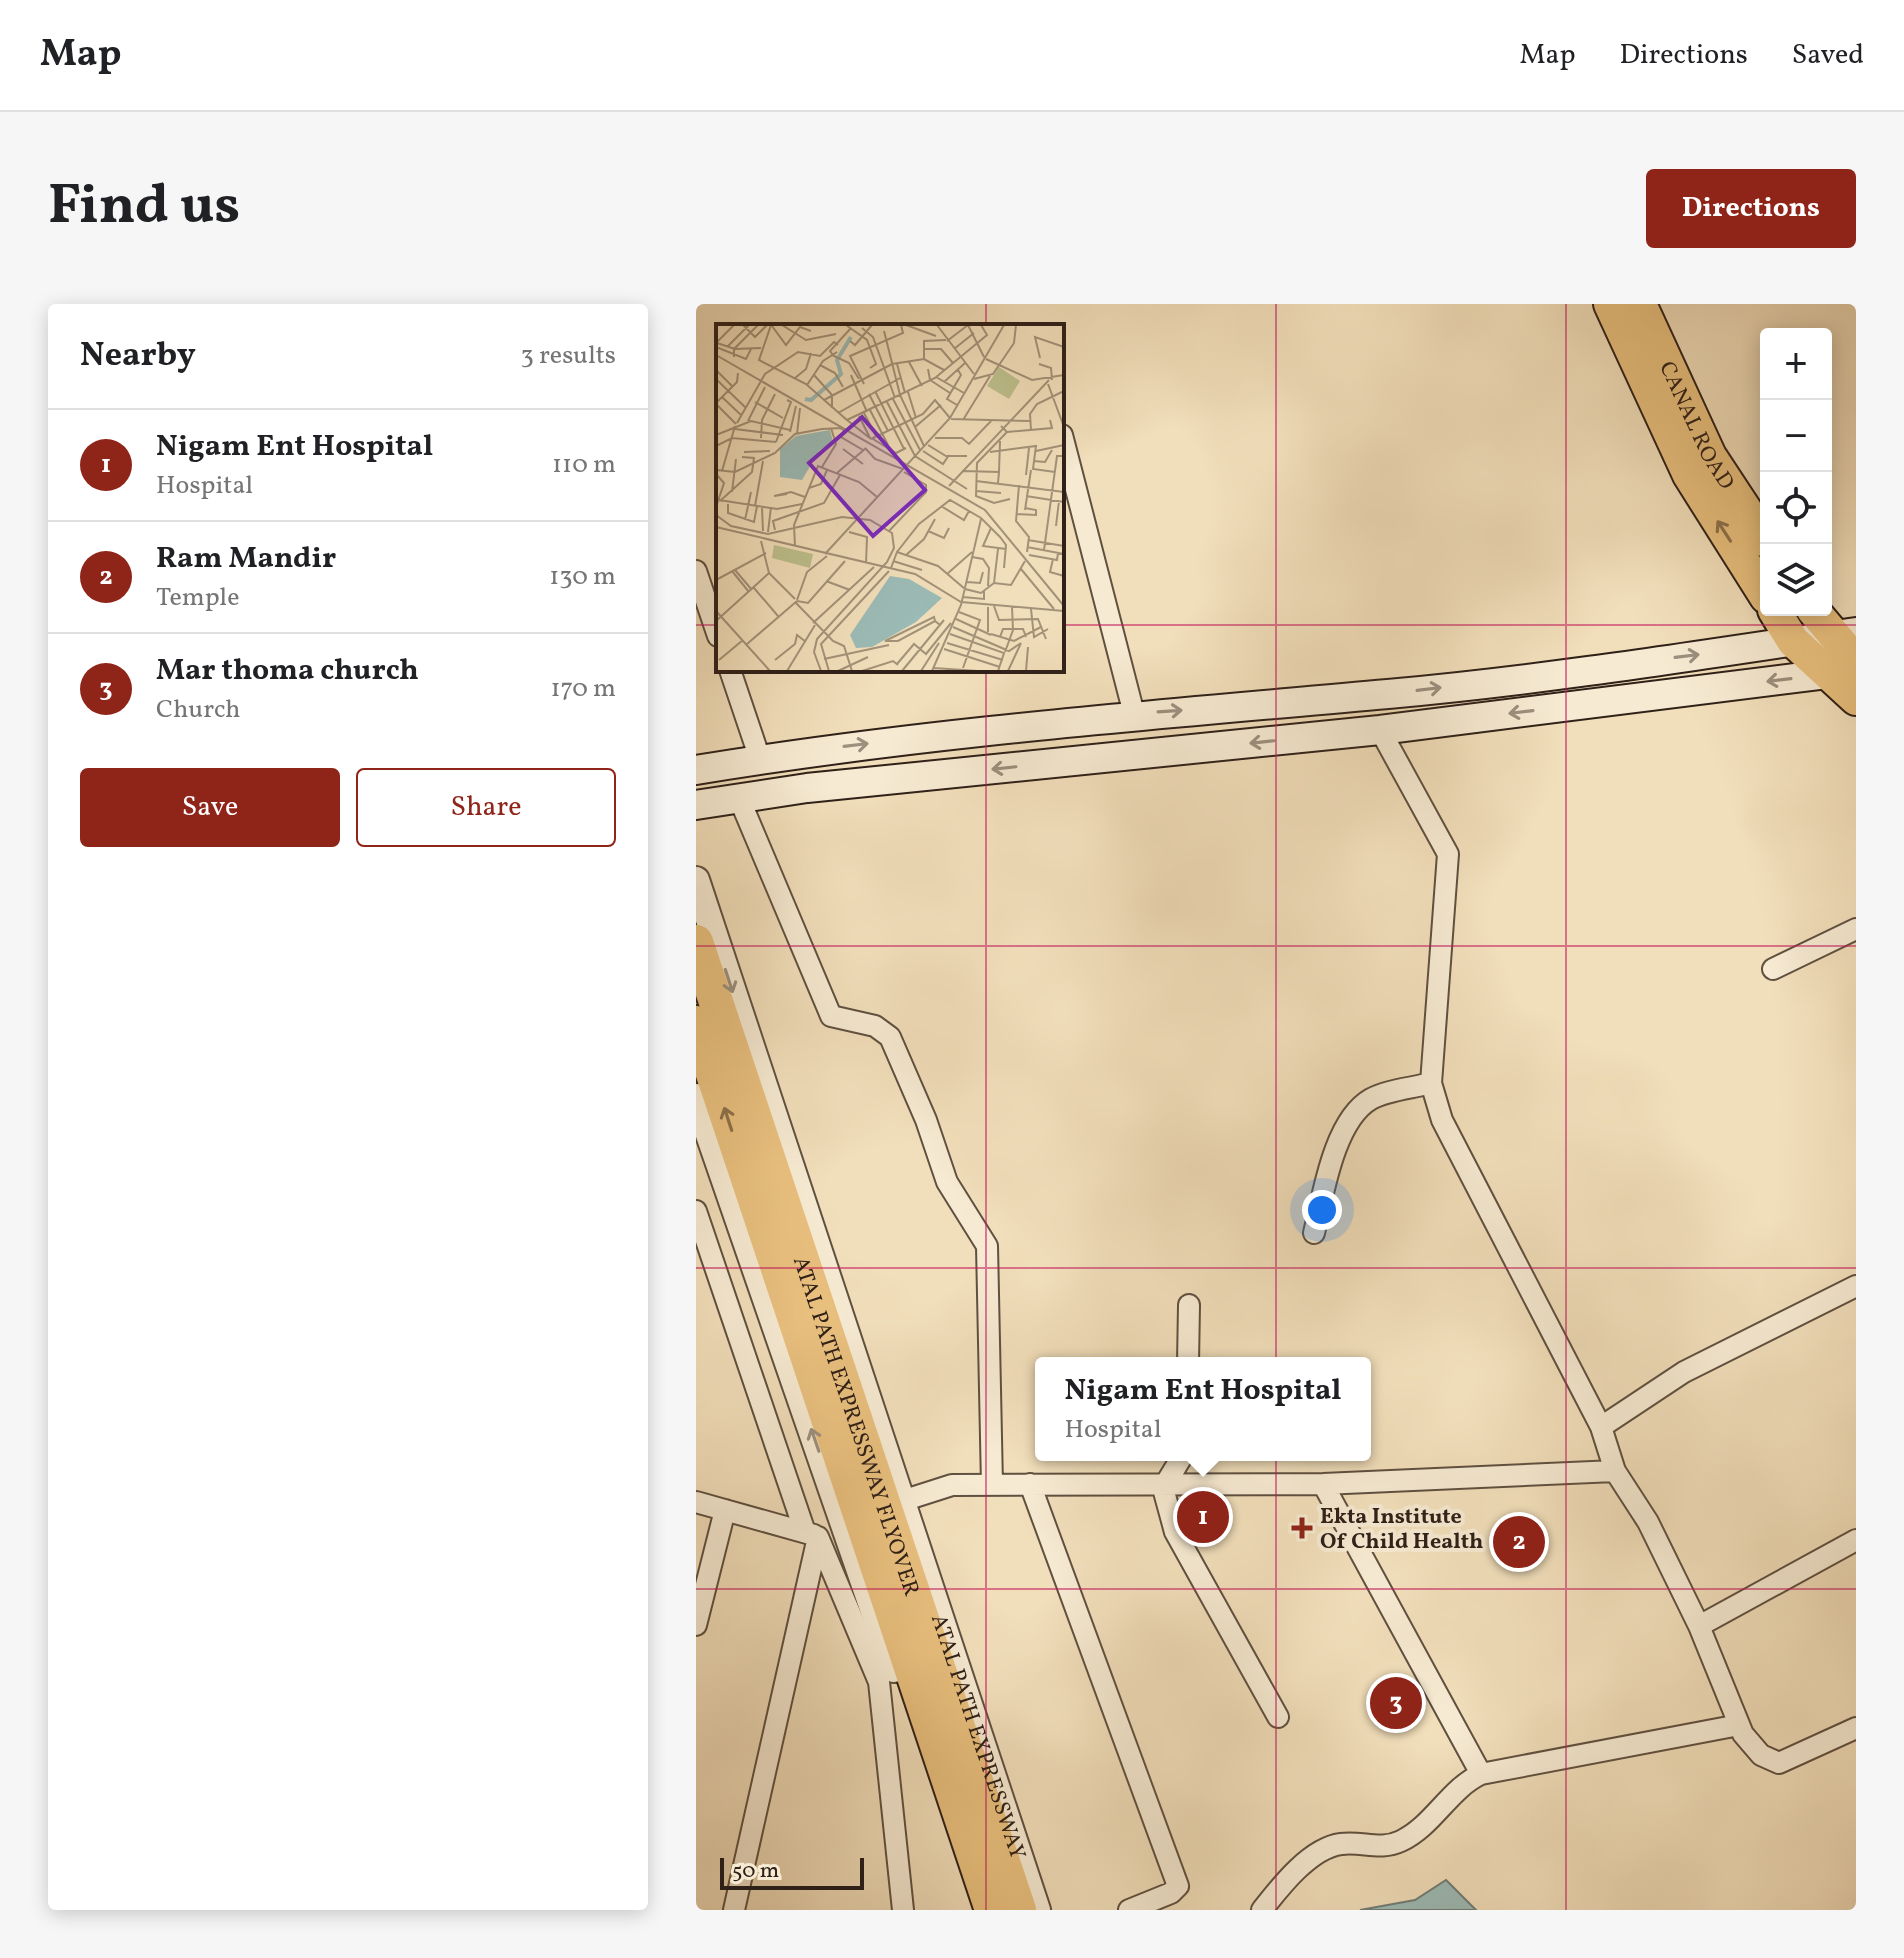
<!DOCTYPE html>
<meta charset="utf-8">
<style>
body{margin:0;font-family:Vollkorn,serif;background:#f6f6f6;color:#202124}
.controls{position:absolute;right:24px;top:24px;display:grid;overflow:hidden;border-radius:8px;box-shadow:0 4px 20px #0003}
.controls button{width:72px;height:72px;display:grid;place-items:center;padding:0;border:0;border-bottom:2px solid #e0e0e0;background:#fff;color:#202124;font:40px sans-serif}
.scale{position:absolute;left:24px;bottom:20px;width:144px;box-sizing:border-box;padding-left:8px;border:4px solid #2f2018;border-top:0;font-size:22px;line-height:28px;white-space:nowrap;color:#2f2018;-webkit-text-stroke:6px #f6ead2;paint-order:stroke}
.you{position:absolute;left:626px;top:906px;width:28px;height:28px;margin:-20px;border:6px solid #fff;border-radius:50%;background:#1a73e8;box-shadow:0 0 0 12px #1a73e833}
.badge{display:grid;place-items:center;width:52px;height:52px;border-radius:50%;background:#8f2418;color:#fff;font-size:26px;font-weight:700}
.pin{position:absolute;translate:-50% -50%;border:4px solid #fff;box-shadow:0 2px 8px #0006}
.popup{position:absolute;left:339px;top:1053px;width:336px;height:104px;box-sizing:border-box;display:grid;place-content:center;border-radius:8px;background:#fff;filter:drop-shadow(0 2px 6px #0005);font-size:26px;white-space:nowrap;color:#757577}
.popup b{font-size:30px;color:#202124}
.popup::after{content:'';position:absolute;left:50%;top:100%;margin-left:-16px;border:16px solid transparent;border-top-color:#fff}
.list{margin:0;padding:0;list-style:none}
h2{display:flex;justify-content:space-between;align-items:center;height:104px;margin:0;padding:0 32px;font-size:34px}
h2 small{font-size:26px;font-weight:400;color:#757577}
.list li{display:grid;grid-template-columns:52px 1fr auto;gap:24px;align-items:center;box-sizing:border-box;height:112px;padding:0 32px;border-top:2px solid #e0e0e0}
.list b{display:block;font-size:30px;white-space:nowrap}
.list p{margin:0;font-size:26px;white-space:nowrap;color:#757577}
.list em{font-size:26px;font-style:normal;color:#757577}
.actions{display:flex;gap:16px;padding:24px 32px}
.actions a{flex:1;padding:18px 0;border:2px solid #8f2418;border-radius:8px;text-align:center;font-size:28px;color:#8f2418}
.actions .main{background:#8f2418;color:#fff}
.icon{flex:none;width:44px;height:44px;fill:none;stroke:currentColor;stroke-width:2;stroke-linecap:round;stroke-linejoin:round}
.map{position:relative;flex:none;width:1160px;height:1606px;overflow:hidden;border-radius:8px}
header{display:flex;align-items:center;gap:48px;box-sizing:border-box;height:112px;padding:0 40px;background:#fff;border-bottom:2px solid #e0e0e0}
header strong{font-size:38px}
nav{display:flex;gap:44px;margin-inline-start:auto;font-size:28px}
.intro{display:flex;align-items:center;justify-content:space-between;box-sizing:border-box;height:192px;padding:0 48px}
h1{margin:0;font-size:56px}
.button{padding:20px 36px;border-radius:8px;background:#8f2418;color:#fff;font-size:28px;font-weight:700}
main{display:flex;gap:48px;padding:0 48px}
aside{flex:1;background:#fff;border-radius:8px;box-shadow:0 4px 20px #0003}
.map>svg:first-child{display:block}
.water{fill:#9cbbb6;stroke:#707d77;stroke-width:2}
.lines{fill:none;stroke-linecap:round;stroke-linejoin:round}
.minor-casing{stroke:#605040;stroke-width:24}
.tertiary-casing{stroke:#605040;stroke-width:30}
.secondary-casing{stroke:#2f2018;stroke-width:32}
.primary-casing{stroke:#2f2018;stroke-width:36}
.trunk-casing{stroke:#2f2018;stroke-width:38}
.minor{stroke:#f6ead2;stroke-width:20}
.tertiary{stroke:#f6ead2;stroke-width:26}
.secondary{stroke:#f6ead2;stroke-width:28}
.primary{stroke:#e8bf7d;stroke-width:32}
.trunk{stroke:#e8bf7d;stroke-width:34}
.oneway{stroke:#8c704a}
.oneway2{stroke:#9c8f7e}
.grid{fill:none;stroke:#c2185b;stroke-width:2;stroke-opacity:0.55}
.poi-dot{fill:#8f2418;stroke:#f6ead2;stroke-width:3}
.labels{text-anchor:middle;stroke-width:8;stroke-linejoin:round;paint-order:stroke}
.street-label{font-size:22px;fill:#2f2018;stroke:#f6ead2}
.poi-label{font-size:22px;font-weight:bold;fill:#2f2018;stroke:#f6ead2;text-anchor:start}
.inset-river{fill:none;stroke:#9cbbb6;stroke-width:4}
.inset-road{fill:none;stroke:#a39279;stroke-width:2}
.view{fill:#7b2cbf;fill-opacity:0.15;stroke:#7b2cbf;stroke-width:4}
.inset-edge{fill:none;stroke:#2f2018;stroke-width:4}
</style>
<header>
<strong>Map</strong>
<nav><a>Map</a><a>Directions</a><a>Saved</a></nav>
</header>
<div class="intro"><h1>Find us</h1><a class="button">Directions</a></div>
<main>
<aside>
<h2>Nearby<small>3 results</small></h2>
<ul class="list">
<li><span class="badge">1</span><div><b>Nigam Ent Hospital</b><p>Hospital</p></div><em>110 m</em></li>
<li><span class="badge">2</span><div><b>Ram Mandir</b><p>Temple</p></div><em>130 m</em></li>
<li><span class="badge">3</span><div><b>Mar thoma church</b><p>Church</p></div><em>170 m</em></li>
</ul>
<div class="actions"><a class="main">Save</a><a>Share</a></div>
</aside>
<div class="map">
<svg width="1160" height="1606" viewBox="0 0 1160 1606">
<rect width="100%" height="100%" fill="#f1deba"/>
<filter id="stains"><feTurbulence type="fractalNoise" baseFrequency=".0025" numOctaves="4"/><feColorMatrix values="0 0 0 0 .2 0 0 0 0 .09 0 0 0 0 .02 0 0 0 .5 -.17"/></filter>
<radialGradient id="worn" r=".72"><stop offset=".6" stop-color="#630" stop-opacity="0"/><stop offset="1" stop-color="#630" stop-opacity=".3"/></radialGradient>
<path class="water" d="M750,1576L780,1606H664L719,1596Z"/>
<g class="lines">
<g class="minor-casing">
<path id="minor" d="M366,131L438,410
M0,267L22,332
M34,366L64,455
M684,426L752,550L735,779L746,816L905,1123L919,1167L952,1218L1003,1322L1047,1430L1065,1451L1083,1459L1160,1424
M43,494L135,712L179,722L194,733L230,816L251,878L291,942L296,1181
M1077,665L1160,625
M0,907L109,1228
M618,929C627,891 638,816 675,795C691,786 717,784 735,779
M492,1059L493,1001
M905,1123L988,1068L1160,982
M487,1151L467,1184L479,1228L582,1413
M334,1180L482,1582L475,1589L433,1606
M627,1180L785,1470
M206,1197L256,1181L627,1180L919,1167
M0,1198L118,1231
M122,1233L183,1378L207,1606
M0,1321L29,1206
M1003,1322L1160,1236
M38,1606L122,1233
M566,1606C584,1583 614,1544 645,1540C667,1537 684,1547 705,1537C737,1522 753,1485 785,1470L1043,1421"/>
</g>
<g class="tertiary-casing">
<g id="tertiary">
<path id="s1" d="M0,576L341,1606"/>
<path d="M0,793L198,1365"/>
</g>
</g>
<g class="secondary-casing">
<path id="secondary" d="M0,466C230,428 460,411 692,390C848,376 1005,351 1160,328
M0,501L111,484L684,426L1147,368"/>
</g>
<g class="primary-casing">
<g id="primary">
<path d="M914,0L993,171L1070,293"/>
<path id="s2" d="M944,0L1014,152L1070,237"/>
<path d="M1078,306L1097,337L1160,395"/>
<path d="M1117,306L1160,357"/>
</g>
</g>
<g class="trunk-casing">
<g id="trunk">
<path id="s3" d="M0,638L323,1606"/>
<path d="M0,719L296,1606"/>
</g>
</g>
<use href="#minor" class="minor"/>
<use href="#tertiary" class="tertiary"/>
<use href="#secondary" class="secondary"/>
<use href="#primary" class="primary"/>
<use href="#trunk" class="trunk"/>
</g>
<defs><path id="oneway-shaft" d="M-6 0H5M1.5-3L5.5 0L1.5 3" fill="none" stroke-width="1.6" stroke-linecap="round" stroke-linejoin="round" transform="scale(2)"/></defs>
<g class="oneway">
<use href="#oneway-shaft" transform="translate(1028 227) rotate(-123)"/>
<use href="#oneway-shaft" transform="translate(32 815) rotate(-108)"/>
</g>
<g class="oneway2">
<use href="#oneway-shaft" transform="translate(991 352) rotate(-7)"/>
<use href="#oneway-shaft" transform="translate(1083 376) rotate(173)"/>
<use href="#oneway-shaft" transform="translate(733 385) rotate(-7)"/>
<use href="#oneway-shaft" transform="translate(474 407) rotate(-4)"/>
<use href="#oneway-shaft" transform="translate(825 408) rotate(173)"/>
<use href="#oneway-shaft" transform="translate(566 438) rotate(174)"/>
<use href="#oneway-shaft" transform="translate(160 441) rotate(-7)"/>
<use href="#oneway-shaft" transform="translate(308 464) rotate(174)"/>
<use href="#oneway-shaft" transform="translate(33 677) rotate(72)"/>
<use href="#oneway-shaft" transform="translate(119 1136) rotate(-109)"/>
</g>
<path class="grid" d="M290,0V22M580,0V1606M870,0V1606M0,321H22M366,321H1160M290,366V1606M0,642H1160M0,964H1160M0,1285H1160"/>
<path class="poi-dot" d="M602 1212h8v8h8v8h-8v8h-8v-8h-8v-8h8z"/>
<g class="labels">
<g class="street-label">
<text dy="8" stroke="none"><textPath href="#s2" startOffset="134">CANAL ROAD</textPath></text>
<text dy="8" stroke="none"><textPath href="#s3" startOffset="510">ATAL PATH EXPRESSWAY FLYOVER</textPath></text>
<text dy="8" stroke="none"><textPath href="#s1" startOffset="902">ATAL PATH EXPRESSWAY</textPath></text>
</g>
<g class="poi-label">
<text x="624" y="1219">Ekta Institute<tspan x="624" dy="25">Of Child Health</tspan></text>
</g>
</g>
<g transform="translate(20 20)">
<rect width="348" height="348" fill="#f1deba"/>
<path d="M283,43L304,57L293,75L271,62ZM58,221L97,230L94,244L56,234Z" fill="#bdc08d"/>
<path d="M114,106L117,118L103,127L86,156L64,153V125L80,112ZM174,252L193,255L226,274L200,298L156,323L140,324L134,311Z" fill="#9cbbb6"/>
<path class="inset-river" d="M89,75L95,76L125,50L121,36L135,13"/>
<path class="inset-road" d="M27,1L39,13L51,1M55,1L43,36L90,60L131,96L219,54L271,11L265,1M66,1L90,16L120,10M130,1L151,16L160,40L154,44M190,1L220,12M221,1L258,50M252,1L268,33M56,2L70,21L84,3L95,7M146,4L157,13L179,74M168,7L184,71L208,122M134,17L139,21L156,1M231,17L252,1M0,19L18,1M1,19L19,25L45,24M0,23L30,35L35,25M11,23L33,1M208,25V17L230,16M238,25L258,9M0,31L269,186L348,282M116,31L133,39L143,55M117,31L114,27L135,4M18,33V25L42,1M324,34L319,13L348,23M208,35V25H225L237,39M270,35L316,56L348,51M193,38L206,62M181,40L189,69M323,40L335,44L336,56M104,41L119,49L127,63M212,45L214,56L234,69M0,46L17,63M98,51L116,71V84M135,51L151,88M220,53L248,69M79,54L90,45L95,29M0,55L30,84M258,55L277,50L298,19L300,1M228,58L249,39M148,60L134,32L187,9L185,1M332,60L348,103M91,61L107,37L121,28M159,67L188,125M192,68L200,94M153,70L172,107M6,73L26,92M177,75L204,126M108,76L176,40L208,35L228,46M39,78L67,94M171,78L199,132L251,165M0,79L21,58L22,49M0,80L20,100M241,81L231,75L245,51L242,46M154,86L172,121M122,89L184,54M148,89L160,112M143,92L154,114M235,95L314,97M131,96L155,115M247,96L274,52M32,97L49,63M21,99L49,50L82,28L104,32L118,18L122,21M285,102L291,108L261,139L260,172L278,179L294,175M199,103L225,81M19,105L67,111M315,106L314,90L321,80L348,67M74,108L80,82M291,108L336,104L334,96M81,110L84,84M0,111L35,97L74,106M45,114L46,96L59,70M219,114H246L253,120L276,96M155,115L207,90L219,76L234,94M157,115L180,129L190,124M60,118L75,78L71,76M212,121L230,132H251M0,122L16,114L60,118M149,124L159,135L187,145M127,125L147,140M207,127L227,140L233,131M320,127L348,121M28,128L54,127M274,128L320,122L317,145L339,148M318,137L329,138L336,126M106,143L120,120L115,104M0,146L19,148L59,129L79,110L106,105L124,104L128,106L125,113L147,126M6,147L19,102M246,147L283,148L282,159M283,148L284,117M121,149L150,124M0,150L8,159L0,183M310,151L313,124M260,157L348,168M303,161L300,197L313,213L311,228M233,162L333,56M93,164L105,160L111,146M260,167L285,169M16,168L20,135M71,170L58,172L75,168L89,173M310,172L348,178M3,176L61,185L86,180M4,177L36,148L38,134L26,133M12,180V189L38,198L41,182M39,182L47,137M225,182L248,196L253,187M46,183L47,207M309,186L315,146M300,190L320,191V186L309,184M0,191L15,202L52,210L126,193L154,196L176,209L178,224L171,238L101,315L98,328L105,347M29,196L35,168M340,202L343,177M0,203L199,250L245,278L348,287M275,204L267,222L290,225M59,206L57,197L108,179L124,151M173,207L210,168V161L188,148M212,207L228,214L233,204M52,208L55,183M133,208L151,213L150,239M312,216L348,222M45,217L53,249L79,275M79,222L78,201L102,142L143,158L161,173M311,223L348,230M328,226L341,132H348M181,228L203,200L234,176L265,194L284,213L290,221L288,244M109,230L234,94L288,1M190,231L208,215L219,195M313,231L341,236L342,229M256,233L267,235L273,244L272,262M337,235L334,248L348,252M177,237L206,246M175,244L181,228L222,242L249,265L265,269L278,259L295,261L309,237M305,245L338,285M19,246L36,266M16,247L33,268M231,250L256,228M0,256L50,229M110,257L134,266M251,258L264,259L267,248M278,259L282,225M38,264L62,292M247,273L268,275V267M81,276L91,248L111,232M81,277L92,279L129,237M80,279L117,317L128,322L136,347M278,282L283,296L322,295L330,315M272,283V308M315,285L318,313L332,305M0,287L54,347M243,288L264,296L247,344M240,295L275,311M0,297L53,249M219,297L218,293L169,317H182L219,297L224,301M97,299L158,243M237,303L293,327L305,319M234,310L288,329L282,347M275,310L298,317L325,303M284,313L287,305H307L310,313M231,319L287,336M31,320L81,277M228,325L284,343M289,328L297,306L296,283M108,335L173,321M3,336L27,316M59,336L79,320L81,311L90,318M181,340L198,320L210,330L235,299M218,344L262,347M71,347L99,301M113,347L105,320L173,247M122,347L152,333M146,347L177,337L182,341M186,347L228,296M205,347L223,319M216,347L245,281L265,195M292,347L305,319M310,347L312,323"/>
<path class="view" d="M146,93L209,166L157,212L93,139Z"/>
<rect width="348" height="348" class="inset-edge"/>
</g>
<rect width="100%" height="100%" filter="url(#stains)"/>
<rect width="100%" height="100%" fill="url(#worn)"/>
</svg>
<div class="controls">
<button>+</button>
<button>−</button>
<button><svg class="icon" aria-label="locate" viewBox="0 0 24 24"><circle cx="12" cy="12" r="6"/><path d="M12 2v4M12 18v4M2 12h4M18 12h4"/></svg></button>
<button><svg class="icon" aria-label="layers" viewBox="0 0 24 24"><path d="M12 4l9 5-9 5-9-5zM3 14l9 5 9-5"/></svg></button>
</div>
<div class="scale">50 m</div>
<div class="you"></div>
<div class="pin badge" style="left:507px;top:1213px">1</div>
<div class="popup"><b>Nigam Ent Hospital</b>Hospital</div>
<div class="pin badge" style="left:823px;top:1238px">2</div>
<div class="pin badge" style="left:700px;top:1399px">3</div>
</div>
</main>
